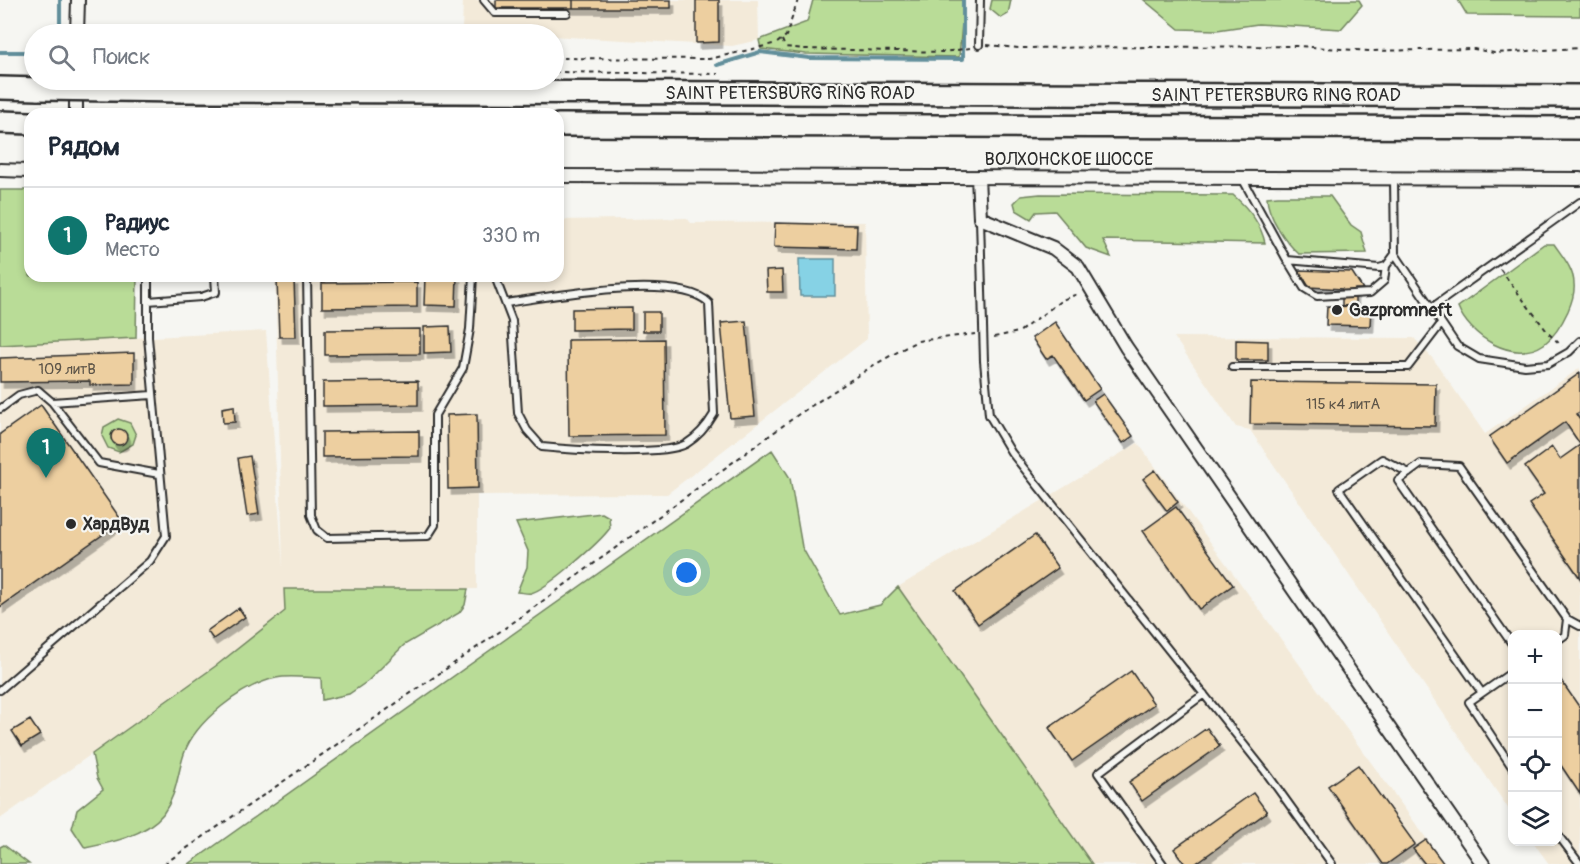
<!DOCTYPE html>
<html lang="ru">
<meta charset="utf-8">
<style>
body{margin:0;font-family:Pangolin,sans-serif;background:#f6f6f7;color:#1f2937}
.controls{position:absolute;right:18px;bottom:18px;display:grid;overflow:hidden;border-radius:12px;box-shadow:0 3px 9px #0003}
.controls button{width:54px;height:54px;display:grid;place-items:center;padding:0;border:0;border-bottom:2px solid #e0e1e3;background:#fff;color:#1f2937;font:30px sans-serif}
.you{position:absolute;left:687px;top:573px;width:21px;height:21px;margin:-15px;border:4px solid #fff;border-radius:50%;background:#1a73e8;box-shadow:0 0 0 9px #1a73e833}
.badge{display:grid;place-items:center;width:39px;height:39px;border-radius:50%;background:#0f766e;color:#fff;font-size:20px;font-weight:700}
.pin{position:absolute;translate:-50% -50px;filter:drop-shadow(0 2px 3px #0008)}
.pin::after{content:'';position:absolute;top:32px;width:21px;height:18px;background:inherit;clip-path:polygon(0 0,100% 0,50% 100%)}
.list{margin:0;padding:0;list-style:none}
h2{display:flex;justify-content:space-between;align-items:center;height:78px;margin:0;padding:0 24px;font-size:26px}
h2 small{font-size:20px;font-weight:400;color:#747a83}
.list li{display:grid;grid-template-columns:39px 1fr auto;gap:18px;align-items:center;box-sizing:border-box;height:96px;padding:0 24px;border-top:2px solid #e0e1e3}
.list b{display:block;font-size:22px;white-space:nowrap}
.list p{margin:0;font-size:20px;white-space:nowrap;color:#747a83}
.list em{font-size:20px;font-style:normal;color:#747a83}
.icon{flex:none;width:33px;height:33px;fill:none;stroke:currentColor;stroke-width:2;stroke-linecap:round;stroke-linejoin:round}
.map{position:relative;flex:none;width:1580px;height:864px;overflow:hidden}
.search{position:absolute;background:#fff;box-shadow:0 3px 9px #0003;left:24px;top:24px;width:540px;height:66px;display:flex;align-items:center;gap:15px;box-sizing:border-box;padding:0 21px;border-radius:33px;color:#747a83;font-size:22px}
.panel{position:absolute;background:#fff;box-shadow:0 3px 9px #0003;left:24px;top:108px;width:540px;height:174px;border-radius:18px}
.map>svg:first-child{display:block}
.built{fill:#f3ead9}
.green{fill:#b9dc97;stroke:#728461;stroke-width:1.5;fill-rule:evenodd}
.water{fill:#86d2e5;stroke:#628f9b;stroke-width:1.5}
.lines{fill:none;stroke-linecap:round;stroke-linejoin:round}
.stream{stroke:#628f9b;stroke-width:4}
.building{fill:#edcfa0;stroke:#2b2b2b;stroke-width:1.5;filter:url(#shadow)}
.lane-casing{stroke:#2b2b2b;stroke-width:10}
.street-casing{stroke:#2b2b2b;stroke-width:16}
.highway-casing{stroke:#2b2b2b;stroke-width:26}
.path{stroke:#2b2b2b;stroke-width:2;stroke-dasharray:4.5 4.5;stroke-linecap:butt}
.lane{stroke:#f6f6f2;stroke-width:6}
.street{stroke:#f6f6f2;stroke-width:12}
.highway{stroke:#f6f6f2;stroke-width:21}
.highway-bridge-casing{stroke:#2b2b2b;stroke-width:26;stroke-linecap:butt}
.highway-bridge{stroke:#f6f6f2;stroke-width:21}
.poi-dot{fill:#2b2b2b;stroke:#f6f6f2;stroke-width:2}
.labels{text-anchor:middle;stroke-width:4.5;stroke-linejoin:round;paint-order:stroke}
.number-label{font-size:15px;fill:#5c5448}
.street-label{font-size:18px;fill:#2b2b2b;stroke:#f6f6f2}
.poi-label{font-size:18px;font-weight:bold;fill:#2b2b2b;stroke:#f6f6f2;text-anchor:start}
</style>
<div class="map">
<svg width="1580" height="864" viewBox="0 0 1580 864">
<defs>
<filter id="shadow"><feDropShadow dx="3.5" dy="6" stdDeviation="0" flood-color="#0004"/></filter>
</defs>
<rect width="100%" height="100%" fill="#f6f6f2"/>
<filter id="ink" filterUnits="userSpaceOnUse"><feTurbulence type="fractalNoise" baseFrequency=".0167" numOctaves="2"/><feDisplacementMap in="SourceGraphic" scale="12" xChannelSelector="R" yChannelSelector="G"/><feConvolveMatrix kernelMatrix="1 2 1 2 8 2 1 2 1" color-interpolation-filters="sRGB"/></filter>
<g filter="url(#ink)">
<path class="built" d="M463,0H758L759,40L732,46L462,31Z
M687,218L691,223L865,222L867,339L667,494L477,495V589H284L285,611L217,665L0,819V345L266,331L283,567L275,276H558V220Z
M1174,337L1414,338L1434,360L1485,434L1580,368V864H1549L1533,842H1558V634H1512V814L1250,430L1236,427Z
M1138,443L1445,864H1092L898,587Z"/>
<path class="green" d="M813,0H964L959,57L806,54L761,49L759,40L807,22Z
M992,0H1011L1008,14L1001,18L990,9Z
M1144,0H1359L1362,5L1341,29L1258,24L1217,30L1179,29Z
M1458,0H1580V16L1467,15Z
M0,190H30V276H137L136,338L0,345Z
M1040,194L1233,195C1247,207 1261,224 1265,243L1103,240L1111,257L1086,248L1055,211L1036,212L1031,219L1016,210L1014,203L1021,196Z
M1278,196H1330L1351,225L1361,232L1367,253L1299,254C1286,243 1267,215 1267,197Z
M1544,244H1554C1562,256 1574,269 1574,284C1575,292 1571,304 1568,311C1562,324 1555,336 1544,344C1514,365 1469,336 1458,307Z
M118,419L130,423L136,435L133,444L119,452L108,448L102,436L104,427ZM118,429L126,434L125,441L121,444L111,439L112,433Z
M772,450L790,478L802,547L840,615L880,605L898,587L1092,864H189Z
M602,513L609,517L610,528C600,542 547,589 531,593C528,594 521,592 517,592L527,567L528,551L516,523Z
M284,589H468L465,605L459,613L404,645L368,681L349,694L322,700L321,678C307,678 290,675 276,678C243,685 195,721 184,754C177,775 177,795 163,814C145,836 110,843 85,848L72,828L77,810L103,789L97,778L92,754L217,665L285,611Z
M4,845L29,864H0V847Z"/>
<path class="water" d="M799,259H835V296H800Z"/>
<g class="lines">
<path class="stream" d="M60,34V0
M0,52H34
M717,65L760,52L809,58L963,59V0"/>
</g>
<path class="building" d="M496,0H573V8H496Z
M573,0H671V8H573Z
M696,0H719V42L696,43Z
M775,223L857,225L856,249L774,247Z
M782,270L783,292H767L766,271Z
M1299,270L1352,272L1363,289H1355V306H1342V289L1309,287Z
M425,276H457L456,306L424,305Z
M277,280H294L296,337H279Z
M417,282V307L322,308V283Z
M1327,306L1371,307L1370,326L1326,325Z
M632,308V329L572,330V309Z
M643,312H659V331H643Z
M746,321L755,416L730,418L721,323Z
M1055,322L1100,389L1084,400L1053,355L1046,359L1032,338Z
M450,326L451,352L424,353V327Z
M420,329V354L325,355V330Z
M664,339L665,435L569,436L568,340Z
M1236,340L1268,341V360H1236Z
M134,353V384L90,385V381L0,382V358Z
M1580,373V412L1576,414L1580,420V444L1565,422L1507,463L1489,437Z
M418,381V405L323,406V382Z
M1251,382L1436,384L1435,426L1250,424Z
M1103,394L1133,436L1123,443L1093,401Z
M41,405L122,521L0,607V434Z
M234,406L235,422L223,423L222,408Z
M477,414L478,488L448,489L447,415Z
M111 437a8 8 0 1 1 16 0a8 8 0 1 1-16 0Z
M419,431V456L322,457V432Z
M1580,445V578L1529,504L1544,494L1525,467L1552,447L1560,459Z
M250,456L259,514L247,516L238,458Z
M1155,470L1178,502L1167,511L1143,479Z
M1176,507L1233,585L1199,609L1143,531Z
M1035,535L1058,568L978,624L955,591Z
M239,608L245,617L213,639L207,631Z
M1131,671L1154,704L1072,761L1049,728Z
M1558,676L1580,708V794L1558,761Z
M30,720L40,735L22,746L12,731Z
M1207,728L1220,746L1142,801L1129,782Z
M1358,765L1415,844L1387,864H1383L1328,786Z
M1253,793L1267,812L1195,864H1185L1174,849Z
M1426,840L1444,864H1425L1413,849Z"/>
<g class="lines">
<g class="lane-casing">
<path id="lane" d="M484,0L495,13H567
M979,45L980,0
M1242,178L1287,260L1379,268L1386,266L1395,254
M1394,179L1395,254L1457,346L1479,359L1525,366L1548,364L1569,352L1580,341
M980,219L984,361L989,415L1011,452L1265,771L1332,864
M1287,260L1304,288L1317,296L1370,293L1384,281L1386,266
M307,276L311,515L317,530L327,538L428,536L435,525V415L463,368L470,329L473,276
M496,276L497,282L512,321L518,413L527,430L542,447C568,450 665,456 686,444C699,436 707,426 714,414L709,303C678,272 548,297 505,303
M148,301L201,297L216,292L215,276
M1430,309L1580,202
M1232,367H1408L1441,324
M152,395L52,402L99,463L159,474
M0,409L19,395L38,390L52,402
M1409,473L1382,459L1339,489L1482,693
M1558,640L1565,635L1567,619
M1512,644L1398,481L1421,464L1459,466L1567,619L1580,626
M1512,672L1469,702L1512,767
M0,690L150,561L166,536L148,337V276
M1558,835L1580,864
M1163,864L1098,773L1204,694"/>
</g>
<g class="street-casing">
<path id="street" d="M77,34L78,0
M76,114V85
M0,170L30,171
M558,176L1580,179
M978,177L980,218L1053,248L1078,267L1126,347L1483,864"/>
</g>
<g class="highway-casing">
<path id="highway" d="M0,88L39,89
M182,91L1580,96
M0,122L30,123
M558,125L1580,128"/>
</g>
<path class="path" d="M782,40L785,47L804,49L944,52L970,48
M987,45L1018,48L1298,46L1370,51L1474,49L1494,53L1580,48
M554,58L709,59L753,49L777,43L786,36L798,0
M554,72L718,74
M1500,269L1549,334L1562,346
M994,337L1019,332L1062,300L1080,293
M164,864L518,619L799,414L874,365L917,341L975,334"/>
<use href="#lane" class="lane"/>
<use href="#street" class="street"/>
<use href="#highway" class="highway"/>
<g class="highway-bridge-casing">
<path id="highway-bridge" d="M39,89L182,91"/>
</g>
<use href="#highway-bridge" class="highway-bridge"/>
</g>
</g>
<g class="poi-dot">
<circle cx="1337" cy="310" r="6"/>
<circle cx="71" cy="524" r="6"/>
</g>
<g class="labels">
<g class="number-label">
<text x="67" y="374">109 литВ</text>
<text x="1343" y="409">115 к4 литА</text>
</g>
<g class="street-label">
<text x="790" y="99">SAINT PETERSBURG RING ROAD</text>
<text x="1276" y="101">SAINT PETERSBURG RING ROAD</text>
<text x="1069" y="165">ВОЛХОНСКОЕ ШОССЕ</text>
</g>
<g class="poi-label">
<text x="1349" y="316">Gazpromneft</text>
<text x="83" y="530">ХардВуд</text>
</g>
</g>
</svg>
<div class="controls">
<button>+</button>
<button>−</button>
<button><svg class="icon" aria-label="locate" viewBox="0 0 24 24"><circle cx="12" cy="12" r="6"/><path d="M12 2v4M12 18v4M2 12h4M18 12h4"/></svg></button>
<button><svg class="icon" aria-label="layers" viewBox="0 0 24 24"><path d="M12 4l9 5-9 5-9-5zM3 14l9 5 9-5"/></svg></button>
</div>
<div class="you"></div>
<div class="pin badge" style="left:46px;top:478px">1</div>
<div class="search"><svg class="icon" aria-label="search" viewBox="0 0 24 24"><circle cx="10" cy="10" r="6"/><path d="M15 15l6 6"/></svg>Поиск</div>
<section class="panel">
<h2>Рядом<small></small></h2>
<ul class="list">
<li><span class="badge">1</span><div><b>Радиус</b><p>Место</p></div><em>330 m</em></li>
</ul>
</section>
</div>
